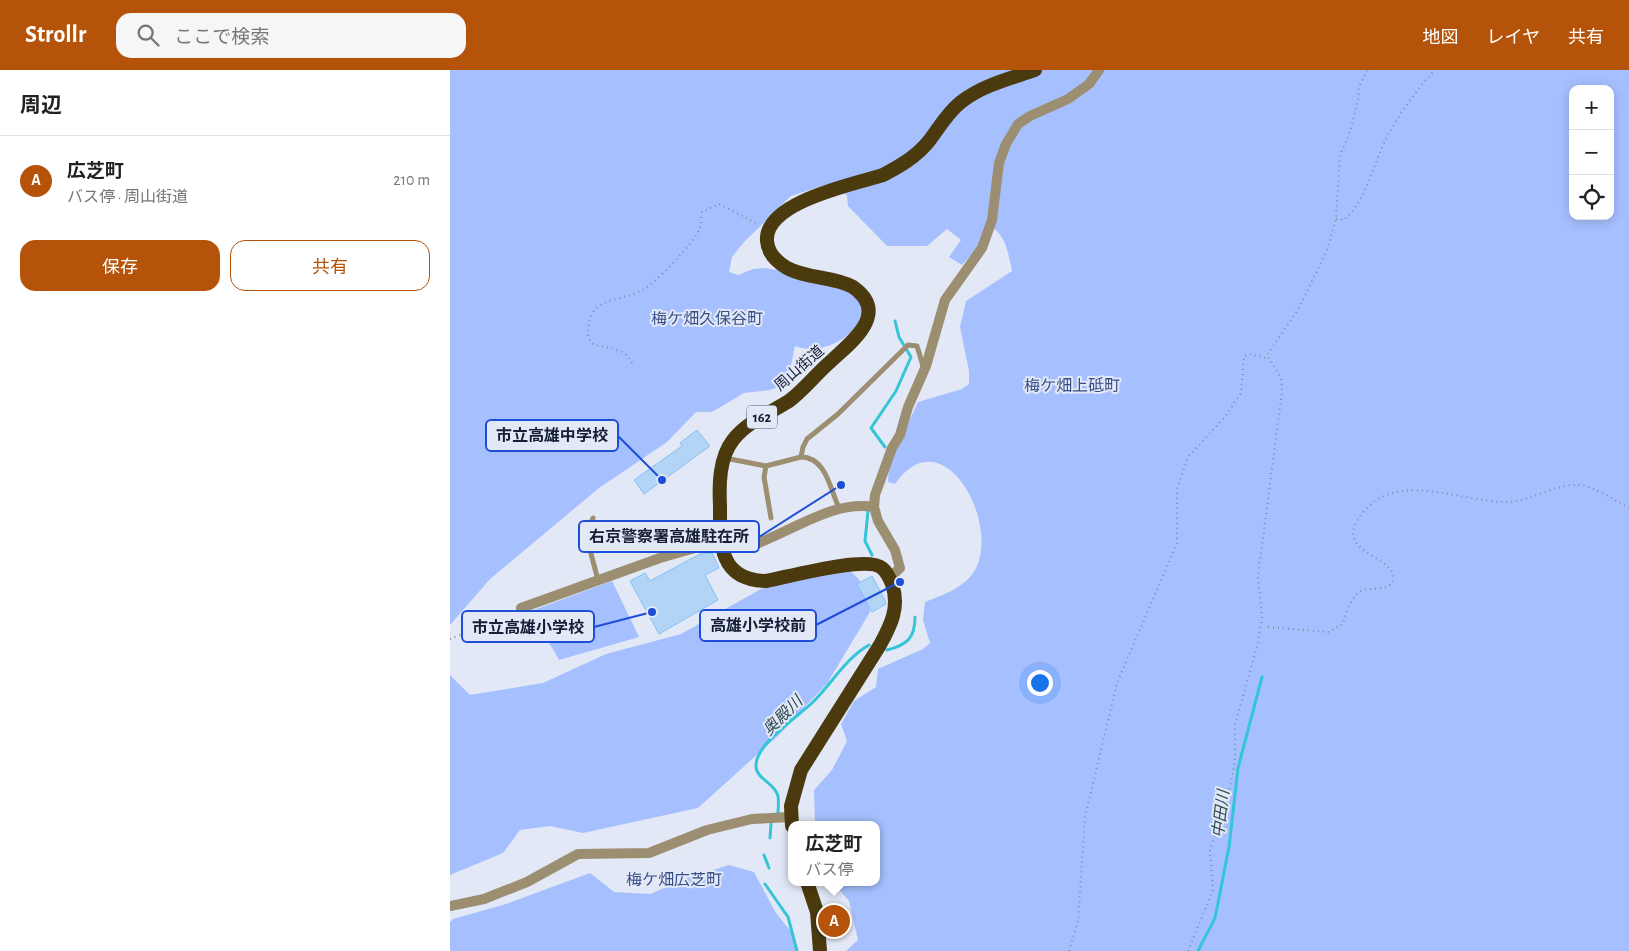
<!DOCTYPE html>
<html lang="ja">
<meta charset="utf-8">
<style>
body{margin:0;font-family:"Alegreya Sans","Noto Sans JP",sans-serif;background:#f6f6f6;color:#222}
.controls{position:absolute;right:15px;top:15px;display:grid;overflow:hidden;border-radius:10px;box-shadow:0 2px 12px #0003}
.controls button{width:45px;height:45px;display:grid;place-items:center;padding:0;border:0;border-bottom:1px solid #e0e0e0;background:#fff;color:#222;font:25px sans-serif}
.you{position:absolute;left:589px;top:612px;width:18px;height:18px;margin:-12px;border:4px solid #fff;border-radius:50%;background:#1a73e8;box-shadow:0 0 0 8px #1a73e833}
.badge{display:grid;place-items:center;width:32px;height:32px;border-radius:50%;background:#b45309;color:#fff;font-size:16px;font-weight:700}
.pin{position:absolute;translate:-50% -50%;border:2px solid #fff;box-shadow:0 1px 5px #0006}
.popup{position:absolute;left:338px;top:751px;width:92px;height:65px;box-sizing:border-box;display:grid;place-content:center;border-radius:10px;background:#fff;filter:drop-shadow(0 1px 4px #0005);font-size:16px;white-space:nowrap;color:#767676}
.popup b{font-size:19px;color:#222}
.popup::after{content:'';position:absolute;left:50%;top:100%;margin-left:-10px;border:10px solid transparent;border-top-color:#fff}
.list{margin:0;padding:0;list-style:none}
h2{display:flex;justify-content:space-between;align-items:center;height:65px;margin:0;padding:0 20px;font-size:21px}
h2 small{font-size:16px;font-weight:400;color:#767676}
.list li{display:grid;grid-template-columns:32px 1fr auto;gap:15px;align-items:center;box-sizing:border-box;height:90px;padding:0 20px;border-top:1px solid #e0e0e0}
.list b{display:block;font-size:19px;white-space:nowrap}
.list p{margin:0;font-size:16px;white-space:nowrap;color:#767676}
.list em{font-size:16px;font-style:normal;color:#767676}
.actions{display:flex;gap:10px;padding:15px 20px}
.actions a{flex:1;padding:11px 0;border:1px solid #b45309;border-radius:15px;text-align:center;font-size:18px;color:#b45309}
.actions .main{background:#b45309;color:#fff}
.icon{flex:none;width:28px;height:28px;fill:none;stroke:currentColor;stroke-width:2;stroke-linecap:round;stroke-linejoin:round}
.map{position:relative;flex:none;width:1179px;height:881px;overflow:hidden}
header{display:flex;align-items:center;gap:30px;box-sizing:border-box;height:70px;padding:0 25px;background:#b45309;color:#fff}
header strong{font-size:24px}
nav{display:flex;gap:28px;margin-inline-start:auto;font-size:18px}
.search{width:350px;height:45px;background:#f6f6f6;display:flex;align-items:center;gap:12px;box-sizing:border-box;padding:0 18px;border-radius:15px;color:#767676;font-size:19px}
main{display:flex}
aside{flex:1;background:#fff}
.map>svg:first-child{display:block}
.green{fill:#a6c0ff;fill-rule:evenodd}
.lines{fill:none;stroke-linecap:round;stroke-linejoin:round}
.stream{stroke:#34c5d7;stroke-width:3}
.building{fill:#b2d5f6;stroke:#85bff6}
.path{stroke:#838a9d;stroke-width:2;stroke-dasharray:1 4;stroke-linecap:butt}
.service{stroke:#9b8e71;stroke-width:5}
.minor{stroke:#9b8e71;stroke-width:10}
.trunk{stroke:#4a3a0e;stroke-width:14}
.labels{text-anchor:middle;stroke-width:4;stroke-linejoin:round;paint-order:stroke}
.shield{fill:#e2e8f6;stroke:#535b71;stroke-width:1}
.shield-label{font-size:14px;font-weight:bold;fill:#161f38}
.street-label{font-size:15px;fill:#161f38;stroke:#e2e8f6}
.neighbourhood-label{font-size:16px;fill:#3a4f89;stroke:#e2e8f6}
.water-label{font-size:16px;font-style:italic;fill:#2e4b50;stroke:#e2e8f6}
.leader{fill:none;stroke:#1d4ed8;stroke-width:2}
.callout-dot{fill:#1d4ed8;stroke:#e2e8f6;stroke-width:2}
.callout{fill:#e2e8f6;stroke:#1d4ed8;stroke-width:2}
.callout-label{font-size:16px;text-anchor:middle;font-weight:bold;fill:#161f38}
</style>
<header>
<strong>Strollr</strong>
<div class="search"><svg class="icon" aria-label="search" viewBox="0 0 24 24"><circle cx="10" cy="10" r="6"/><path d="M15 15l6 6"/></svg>ここで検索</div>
<nav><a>地図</a><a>レイヤ</a><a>共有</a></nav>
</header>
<main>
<aside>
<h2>周辺<small></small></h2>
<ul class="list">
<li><span class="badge">A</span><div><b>広芝町</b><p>バス停 · 周山街道</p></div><em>210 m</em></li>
</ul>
<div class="actions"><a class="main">保存</a><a>共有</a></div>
</aside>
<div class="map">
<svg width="1179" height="881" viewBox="0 0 1179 881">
<rect width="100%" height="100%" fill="#e2e8f6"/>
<path class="green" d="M0,0H1179V881H396L408,870L399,831L383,812H426V755H365L364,720L382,700L397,671L391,654L404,631L426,617L428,599L473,579L480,573L473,550L475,532C492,525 512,519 523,503C554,458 494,344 445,414L438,412L439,395L468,332L512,319L519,314V301L510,257L516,231L562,201C558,183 556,163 538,155L530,175L512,195L499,187L511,170L497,159L477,176H437L398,136L397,126L388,115H375L341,126L294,172L282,187L279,202L288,205L303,199L315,198L392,211L412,232C412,236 413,243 411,247C402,271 368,285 345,276L340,300L344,307L340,313L320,320L294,323L262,342H246L217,372L149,418L40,509L0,555ZM1123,19H1160V146H1123Z
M399,500C413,510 419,525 420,542L378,612L330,664L248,738L133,763L100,756L70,760L53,783L0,805V605L20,625L93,613L156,584L231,564L316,516Z
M162,511L189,567L109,590L81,541Z
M279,795L304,802L326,843L342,863L346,881H0V852L3,849L56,834L140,803L164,822L200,824L237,808Z"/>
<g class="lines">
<path class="stream" d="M435,377L421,358L446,321L461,287L449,267L445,251
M418,441L415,471L422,485
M437,580C457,575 465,568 465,547
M328,745C328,739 329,731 328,726C325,713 306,709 306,696C305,674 349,646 363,632C382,613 396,588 419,575
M320,768L321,754
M314,785L319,798
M315,814L338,847L347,881
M748,881L765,848L779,777L788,698L812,607"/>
</g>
<path class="building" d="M247,360L260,376L194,424L184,410L232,376L230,373Z
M262,483L269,498L255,505L268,530L209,564L180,511L195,503L200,511L250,484Z
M422,506L436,532V534L422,542L407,514Z"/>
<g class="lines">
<path class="path" d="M886,149L894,150C918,128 923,93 938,65C950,43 968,18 985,0
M182,293C175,277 158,279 143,274L138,267C136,225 166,234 192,220C206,213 245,172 250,158C251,153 251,147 252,142L269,134L308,154
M818,557L879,562L893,554C896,542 900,529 911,521C920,516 943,523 943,508C943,483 876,483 916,439C950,401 1014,433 1058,432C1083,431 1105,413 1131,415C1143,416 1168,432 1179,438
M0,569L62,542
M619,881L628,851L635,747L667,613L727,473V419L738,387L774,348L791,323L794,286L799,284L817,288
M738,881L763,820L760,780L780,718L785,691V655L808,573L812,548L808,506L832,322L831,308L817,285L849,238L877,180L886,149L890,85L899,65L908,31L909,17L917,0"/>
<path class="service" d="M275,388L316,396L351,387
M316,396L314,407L321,448
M389,438C380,419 376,387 351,387L353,377L357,369L388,344L458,275L467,276L473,296
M143,448L136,465L148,510"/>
<path class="minor" d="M297,477C338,465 379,430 424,437
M439,508L450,498L445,480L428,451L424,437L425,425L442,378L450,365L458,337L476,296L495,230L532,178L542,150L549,93L556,74L568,54L580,46L618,29L639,14L649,0
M71,538L210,488L252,476L270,477
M0,836L34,829L77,812L128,784L199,783L257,760L302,749L340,747"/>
<path class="trunk" d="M342,756L341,736L351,700L430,575C441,555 450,537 442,514C440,509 437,502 432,498C417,485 338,507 316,511C268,510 270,472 270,436C269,415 269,388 283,370C297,352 320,343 339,331C354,320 366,304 380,292C400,273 441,244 403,217C383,206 357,209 337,198C327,192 318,183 317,171C314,132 404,114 433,105C450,96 466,87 479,71C489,58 497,43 511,32C533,15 559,9 585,0
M357,812L367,842L370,881"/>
</g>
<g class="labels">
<rect class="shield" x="297" y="335.5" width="30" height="23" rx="4"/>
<g class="shield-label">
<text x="312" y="352">162</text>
</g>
<g class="street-label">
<text transform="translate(349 298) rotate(-41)" y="5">周山街道</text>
</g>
<g class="neighbourhood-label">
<text x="257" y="254">梅ケ畑久保谷町</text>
<text x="622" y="321">梅ケ畑上砥町</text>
<text x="224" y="815">梅ケ畑広芝町</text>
</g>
<g class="water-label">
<text transform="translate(332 645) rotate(-45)" y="6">奥殿川</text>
<text transform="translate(770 744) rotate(-83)" y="6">中田川</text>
</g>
</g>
<path class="leader" d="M212 410L168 366M391 415L309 467M450 512L366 555M202 542L144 557"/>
<g class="callout-dot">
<circle cx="212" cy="410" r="5"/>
<circle cx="391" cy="415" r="5"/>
<circle cx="450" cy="512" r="5"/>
<circle cx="202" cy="542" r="5"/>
</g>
<g class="callout">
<rect x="36" y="350" width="132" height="31" rx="5"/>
<rect x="129" y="451" width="180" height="31" rx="5"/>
<rect x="250" y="540" width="116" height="31" rx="5"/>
<rect x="12" y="541" width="132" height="31" rx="5"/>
</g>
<g class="callout-label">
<text x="102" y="371">市立高雄中学校</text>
<text x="219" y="472">右京警察署高雄駐在所</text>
<text x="308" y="561">高雄小学校前</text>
<text x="78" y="563">市立高雄小学校</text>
</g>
</svg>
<div class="controls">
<button>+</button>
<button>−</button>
<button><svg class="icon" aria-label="locate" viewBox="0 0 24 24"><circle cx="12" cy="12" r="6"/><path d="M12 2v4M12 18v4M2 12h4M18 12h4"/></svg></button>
</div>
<div class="you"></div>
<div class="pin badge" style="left:384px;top:851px">A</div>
<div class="popup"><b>広芝町</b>バス停</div>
</div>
</main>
